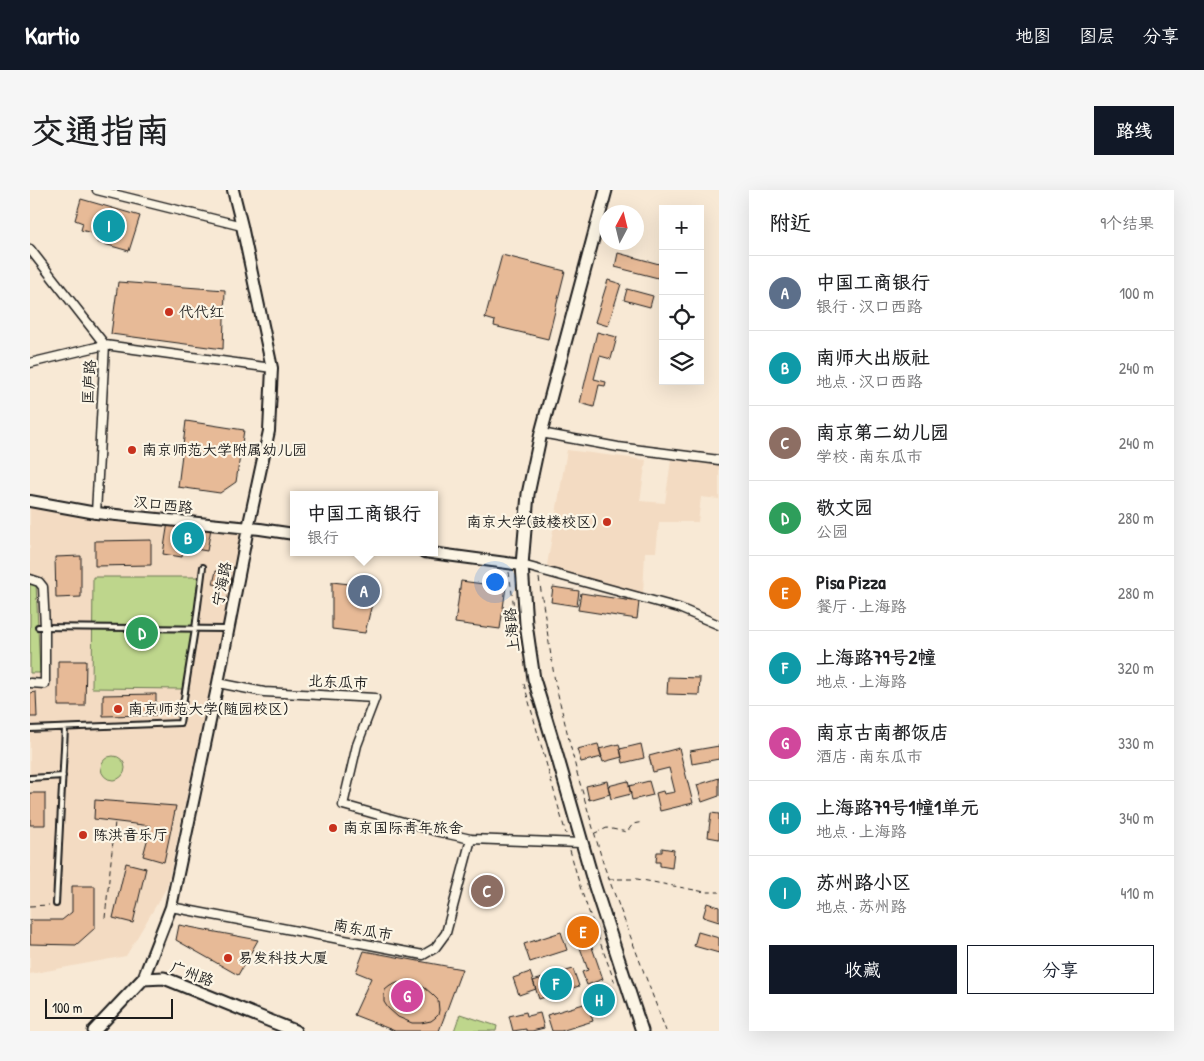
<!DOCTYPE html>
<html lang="zh">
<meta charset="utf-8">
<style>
body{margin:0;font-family:"Patrick Hand","LXGW WenKai TC",sans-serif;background:#f6f6f6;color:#202124}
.controls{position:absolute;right:15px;top:15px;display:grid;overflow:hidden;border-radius:0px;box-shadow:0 5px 20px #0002}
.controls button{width:45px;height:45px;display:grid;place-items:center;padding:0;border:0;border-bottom:1px solid #e0e0e0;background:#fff;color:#202124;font:25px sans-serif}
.compass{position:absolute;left:569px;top:15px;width:45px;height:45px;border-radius:50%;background:#fff;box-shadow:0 5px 20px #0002;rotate:7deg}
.scale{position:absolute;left:15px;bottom:12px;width:128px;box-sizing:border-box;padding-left:5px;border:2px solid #1c1c1c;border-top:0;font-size:14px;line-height:18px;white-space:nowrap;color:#1c1c1c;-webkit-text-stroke:4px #fcf5e5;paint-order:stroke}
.you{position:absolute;left:464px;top:391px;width:18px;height:18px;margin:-12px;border:4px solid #fff;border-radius:50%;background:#1a73e8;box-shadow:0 0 0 8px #1a73e833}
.badge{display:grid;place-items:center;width:32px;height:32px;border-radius:50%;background:#111827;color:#fff;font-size:16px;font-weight:700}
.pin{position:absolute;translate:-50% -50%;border:2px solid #fff;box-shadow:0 1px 5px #0006}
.popup{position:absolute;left:260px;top:301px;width:148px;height:65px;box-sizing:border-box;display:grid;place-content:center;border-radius:0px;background:#fff;filter:drop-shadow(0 1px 4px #0005);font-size:16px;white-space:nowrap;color:#757577}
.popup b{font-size:19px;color:#202124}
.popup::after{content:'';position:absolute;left:50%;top:100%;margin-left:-10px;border:10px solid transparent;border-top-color:#fff}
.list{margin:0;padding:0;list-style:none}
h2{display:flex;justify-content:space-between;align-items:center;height:65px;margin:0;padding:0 20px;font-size:21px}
h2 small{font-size:16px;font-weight:400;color:#757577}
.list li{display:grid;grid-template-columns:32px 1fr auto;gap:15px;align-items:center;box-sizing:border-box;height:75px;padding:0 20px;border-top:1px solid #e0e0e0}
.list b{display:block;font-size:19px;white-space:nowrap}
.list p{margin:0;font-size:16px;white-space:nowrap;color:#757577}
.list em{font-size:16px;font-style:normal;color:#757577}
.actions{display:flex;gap:10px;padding:15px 20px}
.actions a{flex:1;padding:11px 0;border:1px solid #111827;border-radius:0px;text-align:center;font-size:18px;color:#111827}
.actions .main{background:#111827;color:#fff}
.icon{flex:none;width:28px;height:28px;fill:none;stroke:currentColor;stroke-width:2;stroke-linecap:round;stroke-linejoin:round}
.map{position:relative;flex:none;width:689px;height:841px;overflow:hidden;border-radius:0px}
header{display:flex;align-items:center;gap:30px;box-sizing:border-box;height:70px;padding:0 25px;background:#111827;color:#fff}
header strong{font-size:24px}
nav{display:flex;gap:28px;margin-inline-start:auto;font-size:18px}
.intro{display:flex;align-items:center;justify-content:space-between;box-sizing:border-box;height:120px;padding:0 30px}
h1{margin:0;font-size:35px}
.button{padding:12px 22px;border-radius:0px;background:#111827;color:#fff;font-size:18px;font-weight:700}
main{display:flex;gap:30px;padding:0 30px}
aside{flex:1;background:#fff;border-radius:0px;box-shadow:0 5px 20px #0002}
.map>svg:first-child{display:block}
.built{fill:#f3dbc2}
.green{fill:#bed68c;stroke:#6d7954}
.building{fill:#e7ba97;stroke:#1c1c1c}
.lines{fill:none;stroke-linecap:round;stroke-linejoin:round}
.service-casing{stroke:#1c1c1c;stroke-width:8}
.minor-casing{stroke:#1c1c1c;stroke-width:11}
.tertiary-casing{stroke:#1c1c1c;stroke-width:14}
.secondary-casing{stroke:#1c1c1c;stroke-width:15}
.path{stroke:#1c1c1c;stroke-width:1;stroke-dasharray:5 4;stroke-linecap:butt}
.service{stroke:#fcf5e5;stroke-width:4}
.minor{stroke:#fcf5e5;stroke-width:8}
.tertiary{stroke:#fcf5e5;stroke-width:10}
.secondary{stroke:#fcf5e5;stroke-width:11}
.poi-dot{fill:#c8321e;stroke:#fcf5e5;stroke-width:2}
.labels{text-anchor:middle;stroke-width:4.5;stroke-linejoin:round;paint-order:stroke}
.poi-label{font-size:15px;fill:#1c1c1c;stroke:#fcf5e5;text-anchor:start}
.street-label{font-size:15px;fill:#1c1c1c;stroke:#fcf5e5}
</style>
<header>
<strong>Kartio</strong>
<nav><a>地图</a><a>图层</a><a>分享</a></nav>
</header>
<div class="intro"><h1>交通指南</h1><a class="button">路线</a></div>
<main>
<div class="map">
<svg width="689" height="841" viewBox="0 0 689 841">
<rect width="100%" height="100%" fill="#f8e9d5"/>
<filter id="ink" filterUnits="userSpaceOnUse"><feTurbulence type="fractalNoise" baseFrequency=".02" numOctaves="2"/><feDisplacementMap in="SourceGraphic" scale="10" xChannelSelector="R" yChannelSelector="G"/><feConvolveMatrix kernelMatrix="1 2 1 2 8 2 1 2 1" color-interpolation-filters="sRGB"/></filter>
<g filter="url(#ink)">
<path class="built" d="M537,260L616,270L610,311L635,313L641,270L689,275V309L671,307L668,332H629L626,362H615L613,404L516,381Z
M0,312L214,340L137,697L96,766L0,784Z"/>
<path class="green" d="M63,387H169L154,499L62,498Z
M0,393H6L10,483H0Z
M71 578a12 12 0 1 1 24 0a12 12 0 1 1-24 0Z
M430,824L467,836L466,841H424Z"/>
<path class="building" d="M51,9L110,26L99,61L67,52L69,45L51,40L53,33L45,30Z
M588,63L633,75L632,89L585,77Z
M472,65L535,81L518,149L464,136L465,131L455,128Z
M578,90L591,94L578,136L565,132Z
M88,92L195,100L193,159L81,144Z
M597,99L623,106L620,117L594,110Z
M567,142L587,147L581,169L570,166L564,189L576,192L575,196L569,195L564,217L550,213Z
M156,231L214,240L206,292L190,303L148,297Z
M138,332L181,338L177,361L154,357L152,367L133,364Z
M121,350V375L65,376V351Z
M51,366V407L26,408L25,367Z
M186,381L197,383L195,396L183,394Z
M431,391L476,397L470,439L425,433Z
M302,392L346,397L335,443L302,439Z
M523,397L549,401L547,416L521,412Z
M551,403L609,412L607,429L548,420Z
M28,471H56L55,516H28Z
M638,487L670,488L669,505L637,504Z
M6,502L7,527H0V503Z
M126,504V525L73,526V505Z
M568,554L572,567L551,572L547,559Z
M589,554L592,567L573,572L569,559Z
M611,554L614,568L593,573L590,559Z
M689,556V569L662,574L660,561Z
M649,558L663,613L630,621L626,603L633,601L634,604L645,602L639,578L623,582L619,566Z
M689,588V606L672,612L667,595Z
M577,591L580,604L559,610L556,596Z
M598,591L601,604L581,609L578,596Z
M619,591L623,605L602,610L599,596Z
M0,603H15V635H0Z
M65,610L146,616L134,672L113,666L121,636L64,629Z
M681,623L689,624V649L678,647Z
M632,658L644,660L642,678L630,676V672H626L627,662H632Z
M96,673L116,678L103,733L83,728Z
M42,696H65V738L46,755L0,754V730H32L42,722Z
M677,713L689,717V732L673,727Z
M554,734L573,789L557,795L552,782L558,780L543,738Z
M149,735L228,750L208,785L146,750Z
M531,742L537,760L500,772L494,754Z
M668,742L689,748V763L664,756Z
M334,761L432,779L409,841H365L324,825L341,788L326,782Z
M543,779L549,796L509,809L503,791Z
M500,782L506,799L489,805L483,788Z
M377,792L387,794L395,798L402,804L408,810L409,820L408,825L405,828L401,831L391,833H382L368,827L358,818L354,812V806L355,800L360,796L367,793Z
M578,800L583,814L560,821L555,807Z
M557,813L563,831L531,841H522L517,825Z
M496,822L497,826L510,823L514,838L502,841H496V839L483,841L479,826Z"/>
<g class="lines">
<g class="service-casing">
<path id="service" d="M8,437L196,439
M0,539L150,533L165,439L173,377
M0,588L33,586
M26,714L35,538"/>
</g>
<g class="minor-casing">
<path id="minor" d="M67,0L212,36
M0,59L75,155L66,323
M0,173L75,155L242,178
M511,243L588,257L689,270
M492,375L649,418L689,435
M0,389L9,392L13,397L15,437V494L0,493
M188,493L234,502L345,508L327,555L313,615L409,642L441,649L551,653
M141,717L393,765L405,758L416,743L441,649"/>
</g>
<g class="tertiary-casing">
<path id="tertiary" d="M0,311L66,323L230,339L264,344
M394,362L492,375
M113,789L141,717L188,493L218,338L239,241L242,178L212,36L203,0"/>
</g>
<g class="secondary-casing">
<path id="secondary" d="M576,0L511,243L498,304L492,375L496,434L504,489L524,555L564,694L612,841
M64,841L113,789L134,788L265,841"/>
</g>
<path class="path" d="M479,382L485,425
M509,388L525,492L547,583L574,676L636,841
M494,494L536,644
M565,643L577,638L597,642L603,634L613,632
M540,660L551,700L585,793
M579,689H607L675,702H689
M0,716L19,715
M75,728L85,632"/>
<use href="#service" class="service"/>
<use href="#minor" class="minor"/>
<use href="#tertiary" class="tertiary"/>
<use href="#secondary" class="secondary"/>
</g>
</g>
<g class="poi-dot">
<circle cx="139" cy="122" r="5"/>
<circle cx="102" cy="260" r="5"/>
<circle cx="577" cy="332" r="5"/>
<circle cx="88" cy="519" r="5"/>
<circle cx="303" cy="638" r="5"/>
<circle cx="53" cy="645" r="5"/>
<circle cx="198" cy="768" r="5"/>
</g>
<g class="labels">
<g class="poi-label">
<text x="149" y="127">代代红</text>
<text x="112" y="265">南京师范大学附属幼儿园</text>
<text x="567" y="337" text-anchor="end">南京大学(鼓楼校区)</text>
<text x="98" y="524">南京师范大学(随园校区)</text>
<text x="313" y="643">南京国际青年旅舍</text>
<text x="63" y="650">陈洪音乐厅</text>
<text x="208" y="773">易发科技大厦</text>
</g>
<g class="street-label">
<text transform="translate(59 192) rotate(-87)" y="5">匡庐路</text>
<text transform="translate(133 315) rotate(6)" y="5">汉口西路</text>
<text transform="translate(192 394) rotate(-79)" y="5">宁海路</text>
<text transform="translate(482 440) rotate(-96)" y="5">上海路</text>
<text transform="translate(308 492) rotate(3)" y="5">北东瓜市</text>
<text transform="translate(333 740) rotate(11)" y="5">南东瓜市</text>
<text transform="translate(162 784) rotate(20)" y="5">广州路</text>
</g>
</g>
</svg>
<div class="controls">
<button>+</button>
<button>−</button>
<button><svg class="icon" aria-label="locate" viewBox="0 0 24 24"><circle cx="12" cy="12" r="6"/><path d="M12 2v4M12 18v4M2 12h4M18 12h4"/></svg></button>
<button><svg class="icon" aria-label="layers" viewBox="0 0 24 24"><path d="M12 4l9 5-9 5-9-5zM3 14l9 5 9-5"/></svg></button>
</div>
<svg class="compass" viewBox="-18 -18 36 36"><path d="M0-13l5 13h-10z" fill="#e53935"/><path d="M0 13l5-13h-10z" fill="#757577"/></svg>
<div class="scale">100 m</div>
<div class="you"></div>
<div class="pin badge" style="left:334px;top:401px;background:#5c6f8a">A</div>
<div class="popup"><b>中国工商银行</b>银行</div>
<div class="pin badge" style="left:158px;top:348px;background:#0f9aa8">B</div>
<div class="pin badge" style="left:457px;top:701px;background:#8d6e63">C</div>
<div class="pin badge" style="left:112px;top:443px;background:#2e9e5b">D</div>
<div class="pin badge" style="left:553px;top:742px;background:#e8710a">E</div>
<div class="pin badge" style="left:526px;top:794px;background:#0f9aa8">F</div>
<div class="pin badge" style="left:377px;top:806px;background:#d1479c">G</div>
<div class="pin badge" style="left:569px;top:810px;background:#0f9aa8">H</div>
<div class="pin badge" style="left:79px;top:36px;background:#0f9aa8">I</div>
</div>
<aside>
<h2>附近<small>9个结果</small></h2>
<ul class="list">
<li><span class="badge" style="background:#5c6f8a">A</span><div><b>中国工商银行</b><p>银行 · 汉口西路</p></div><em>100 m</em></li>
<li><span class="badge" style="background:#0f9aa8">B</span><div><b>南师大出版社</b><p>地点 · 汉口西路</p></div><em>240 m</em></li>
<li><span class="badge" style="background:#8d6e63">C</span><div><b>南京第二幼儿园</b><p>学校 · 南东瓜市</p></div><em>240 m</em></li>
<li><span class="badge" style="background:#2e9e5b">D</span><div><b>敬文园</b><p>公园</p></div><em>280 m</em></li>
<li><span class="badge" style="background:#e8710a">E</span><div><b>Pisa Pizza</b><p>餐厅 · 上海路</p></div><em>280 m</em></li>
<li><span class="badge" style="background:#0f9aa8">F</span><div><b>上海路79号2幢</b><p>地点 · 上海路</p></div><em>320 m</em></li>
<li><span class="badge" style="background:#d1479c">G</span><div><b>南京古南都饭店</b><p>酒店 · 南东瓜市</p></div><em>330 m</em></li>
<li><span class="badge" style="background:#0f9aa8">H</span><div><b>上海路79号1幢1单元</b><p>地点 · 上海路</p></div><em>340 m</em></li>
<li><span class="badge" style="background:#0f9aa8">I</span><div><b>苏州路小区</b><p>地点 · 苏州路</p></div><em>410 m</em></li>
</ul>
<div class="actions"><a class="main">收藏</a><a>分享</a></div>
</aside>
</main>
